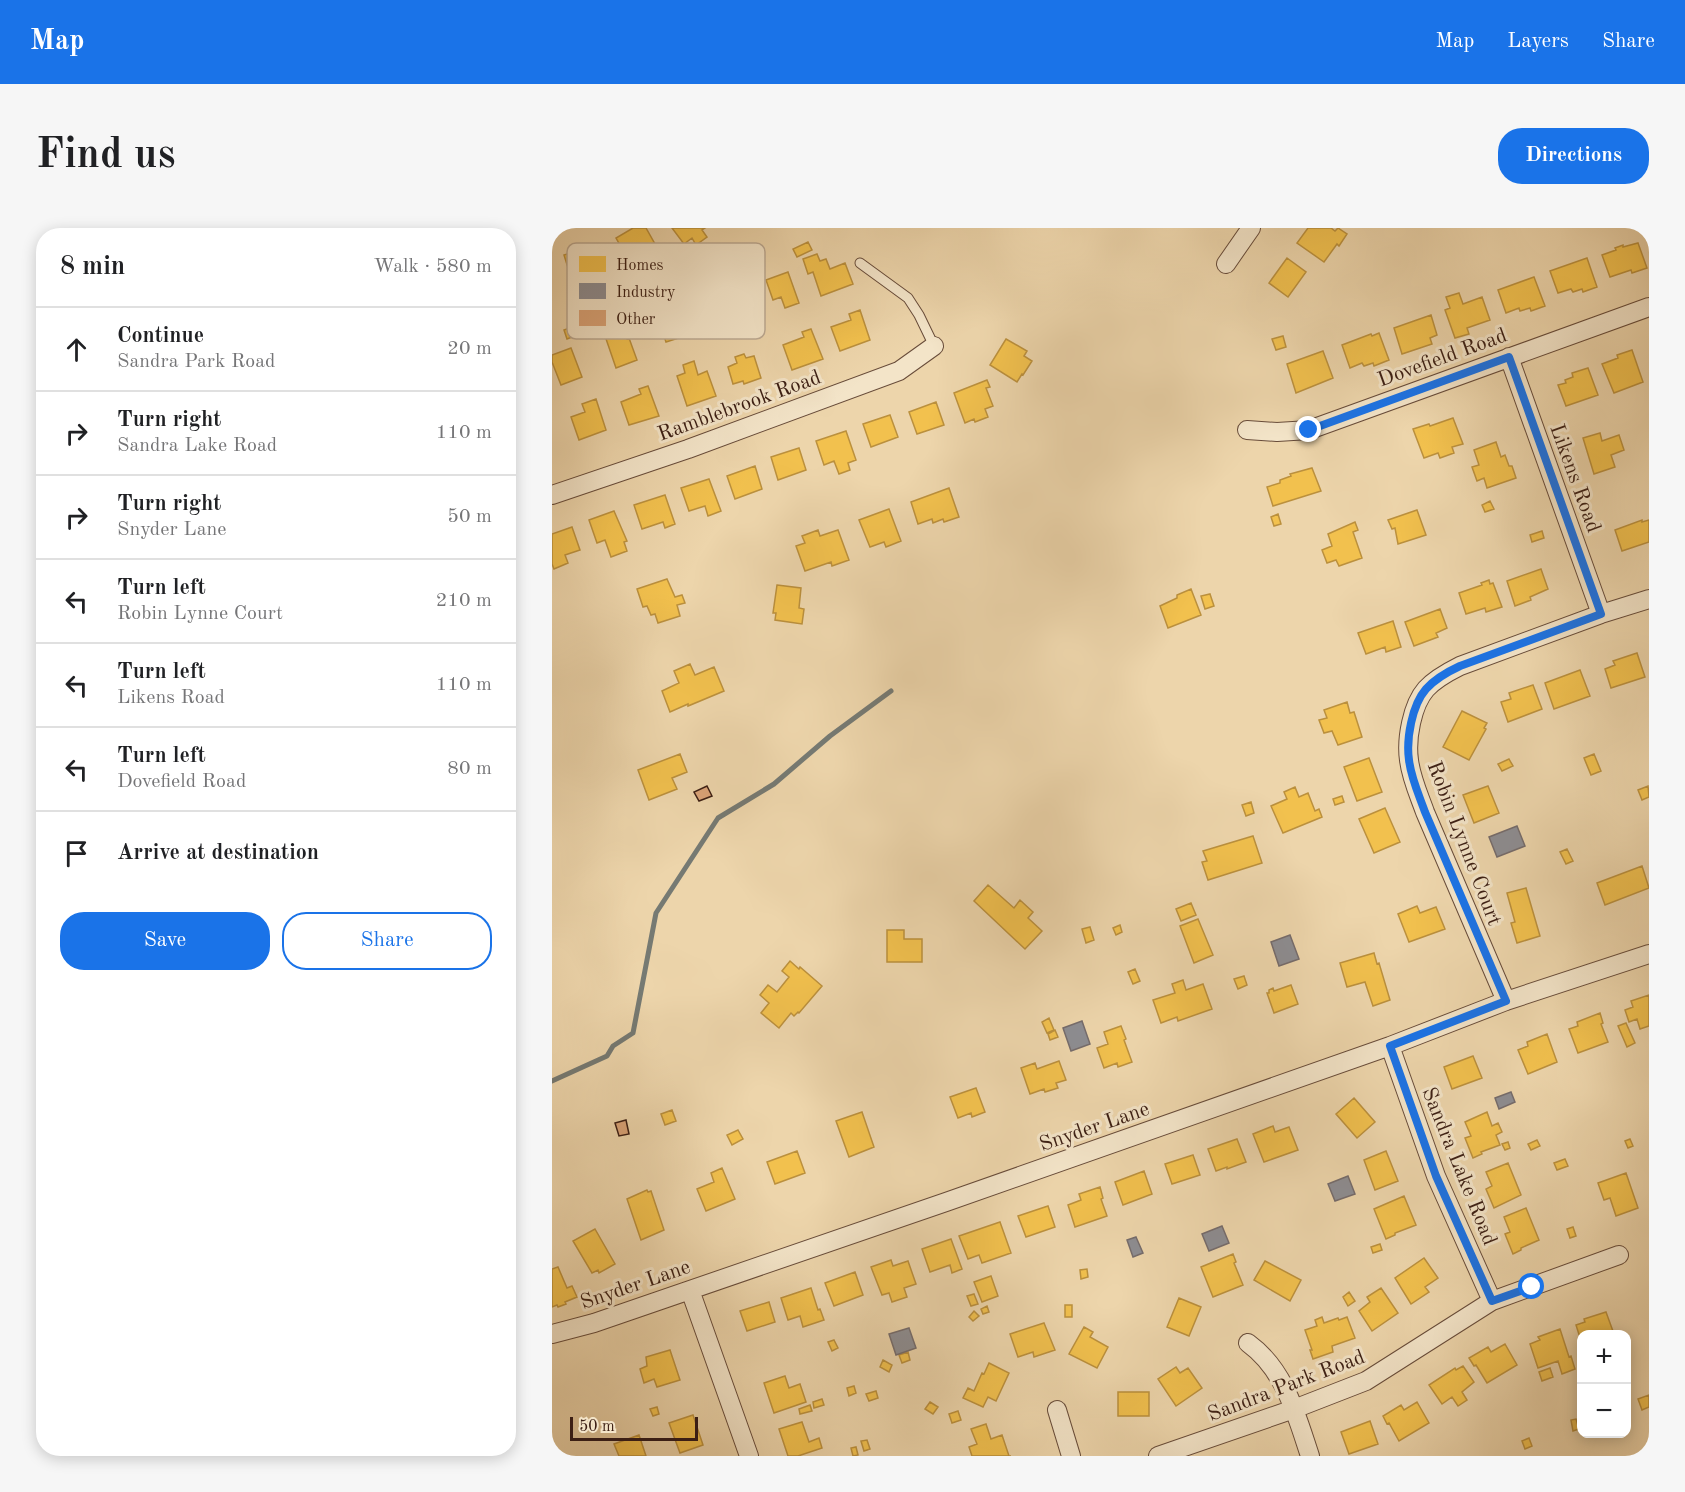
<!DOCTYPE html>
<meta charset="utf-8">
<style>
body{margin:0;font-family:"Old Standard TT",serif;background:#f6f6f6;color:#202124}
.controls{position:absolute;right:18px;bottom:18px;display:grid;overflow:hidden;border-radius:12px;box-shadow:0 3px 15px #0003}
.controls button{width:54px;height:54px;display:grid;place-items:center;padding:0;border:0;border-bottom:2px solid #e0e0e0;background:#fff;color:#202124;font:30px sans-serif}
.scale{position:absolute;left:18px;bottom:15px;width:128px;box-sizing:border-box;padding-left:6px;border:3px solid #3c1f14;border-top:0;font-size:16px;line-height:21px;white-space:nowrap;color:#3c1f14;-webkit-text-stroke:4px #f3e4c8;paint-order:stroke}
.stop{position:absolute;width:18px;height:18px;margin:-14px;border:4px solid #1a73e8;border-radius:50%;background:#fff}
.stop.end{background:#1a73e8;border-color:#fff;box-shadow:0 2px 6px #0008}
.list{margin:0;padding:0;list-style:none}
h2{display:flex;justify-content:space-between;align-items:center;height:78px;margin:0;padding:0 24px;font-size:26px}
h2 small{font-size:20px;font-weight:400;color:#757577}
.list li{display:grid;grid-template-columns:39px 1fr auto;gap:18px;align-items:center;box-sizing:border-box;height:84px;padding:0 24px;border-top:2px solid #e0e0e0}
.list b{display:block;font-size:22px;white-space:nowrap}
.list p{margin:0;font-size:20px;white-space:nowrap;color:#757577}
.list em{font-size:20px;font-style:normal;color:#757577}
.actions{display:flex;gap:12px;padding:18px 24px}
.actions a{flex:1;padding:14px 0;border:2px solid #1a73e8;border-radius:24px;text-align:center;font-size:21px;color:#1a73e8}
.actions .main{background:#1a73e8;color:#fff}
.icon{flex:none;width:33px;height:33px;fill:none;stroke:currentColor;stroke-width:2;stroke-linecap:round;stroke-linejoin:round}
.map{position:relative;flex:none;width:1097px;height:1228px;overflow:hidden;border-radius:24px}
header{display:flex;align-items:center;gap:36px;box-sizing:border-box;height:84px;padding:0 30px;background:#1a73e8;color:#fff}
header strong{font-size:28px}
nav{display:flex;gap:33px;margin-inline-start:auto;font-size:21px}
.intro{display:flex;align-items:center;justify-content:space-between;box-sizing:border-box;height:144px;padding:0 36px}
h1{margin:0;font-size:42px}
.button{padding:15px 27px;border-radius:24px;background:#1a73e8;color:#fff;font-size:21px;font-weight:700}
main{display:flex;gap:36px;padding:0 36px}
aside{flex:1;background:#fff;border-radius:24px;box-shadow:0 3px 15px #0003}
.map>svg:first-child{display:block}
.homes{fill:#f2c14e;stroke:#bb903d;stroke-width:1.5}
.industry{fill:#8d8d92;stroke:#756c6c;stroke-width:1.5}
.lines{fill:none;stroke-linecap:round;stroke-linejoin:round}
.stream{stroke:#767a73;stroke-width:5}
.building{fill:#dba478;stroke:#3c1f14;stroke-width:1.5}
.service-casing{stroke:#684c3a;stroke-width:11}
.minor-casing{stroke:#684c3a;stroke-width:20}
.service{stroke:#f3e4c8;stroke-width:9}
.minor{stroke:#f3e4c8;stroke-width:18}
.route{stroke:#1a73e8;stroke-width:8}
.labels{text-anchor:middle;stroke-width:6;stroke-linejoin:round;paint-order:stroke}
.street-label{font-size:21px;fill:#3c1f14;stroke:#f3e4c8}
.key{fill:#f3e4c8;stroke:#bca992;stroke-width:1.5}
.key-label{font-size:16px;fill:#3c1f14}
</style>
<header>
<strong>Map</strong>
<nav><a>Map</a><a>Layers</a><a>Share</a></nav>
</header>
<div class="intro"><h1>Find us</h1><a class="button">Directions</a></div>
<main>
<aside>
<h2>8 min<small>Walk · 580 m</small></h2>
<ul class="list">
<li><svg class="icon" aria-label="ahead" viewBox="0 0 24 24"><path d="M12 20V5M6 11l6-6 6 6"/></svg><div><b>Continue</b><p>Sandra Park Road</p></div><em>20 m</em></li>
<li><svg class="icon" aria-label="right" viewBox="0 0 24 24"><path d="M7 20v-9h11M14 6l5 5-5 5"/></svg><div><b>Turn right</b><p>Sandra Lake Road</p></div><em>110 m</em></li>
<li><svg class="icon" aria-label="right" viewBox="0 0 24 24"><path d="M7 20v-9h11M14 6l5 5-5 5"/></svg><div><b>Turn right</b><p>Snyder Lane</p></div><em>50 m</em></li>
<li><svg class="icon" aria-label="left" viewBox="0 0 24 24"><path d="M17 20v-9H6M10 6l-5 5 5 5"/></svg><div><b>Turn left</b><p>Robin Lynne Court</p></div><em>210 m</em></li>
<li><svg class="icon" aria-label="left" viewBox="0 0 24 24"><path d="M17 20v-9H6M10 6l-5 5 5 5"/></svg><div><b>Turn left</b><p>Likens Road</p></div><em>110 m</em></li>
<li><svg class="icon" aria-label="left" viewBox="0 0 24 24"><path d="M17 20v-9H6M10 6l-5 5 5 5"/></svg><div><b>Turn left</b><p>Dovefield Road</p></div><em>80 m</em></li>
<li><svg class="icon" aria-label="arrive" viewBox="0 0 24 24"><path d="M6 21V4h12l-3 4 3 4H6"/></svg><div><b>Arrive at destination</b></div></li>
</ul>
<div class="actions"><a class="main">Save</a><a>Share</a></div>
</aside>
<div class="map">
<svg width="1097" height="1228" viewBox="0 0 1097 1228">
<rect width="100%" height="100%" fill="#edd5ab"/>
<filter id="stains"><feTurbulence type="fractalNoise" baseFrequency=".00333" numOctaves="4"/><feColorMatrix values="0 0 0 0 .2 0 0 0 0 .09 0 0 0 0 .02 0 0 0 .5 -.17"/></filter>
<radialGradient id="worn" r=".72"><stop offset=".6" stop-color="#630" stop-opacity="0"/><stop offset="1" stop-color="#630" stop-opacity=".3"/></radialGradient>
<path class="homes" d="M81,0H94L103,16L76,31L64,10Z
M120,0H153L150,2L155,9L144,17L140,10L132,16Z
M756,0H779L783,3L786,0L795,6L787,18L785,16L772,34L745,15Z
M256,14L260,22L245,29L241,21Z
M1086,15L1095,40L1080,45L1079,42L1058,49L1050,27L1064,22L1063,20L1071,17V19Z
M43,18L50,39L39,43L42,53L22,59L12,27Z
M265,26L268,33L274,31L278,41L293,35L301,56L269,68L261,44L256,46L251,31Z
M735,30L754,44L736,69L717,55Z
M1035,30L1045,59L1031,64L1030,61L1021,64L1019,61L1006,65L998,43Z
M236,44L247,75L233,80L229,69L221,72L214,52Z
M982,49L993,78L979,83L978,80L968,83L967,80L954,85L946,62Z
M907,65L911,76L930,69L938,92L915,100L917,106L903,110L893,82L898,80L894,69Z
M127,79L136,107L114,114L105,87Z
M308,82L318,112L288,123L279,99L299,92L297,86Z
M879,87L885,107L878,110L880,116L850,126L842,100Z
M27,97L30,105L15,111L12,102Z
M71,99L75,111L77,110L85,132L64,140L52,105Z
M259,101L271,131L240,142L231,117L252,109L250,104Z
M827,105L837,132L822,138L821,135L812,138L810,135L798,140L790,117L819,106L820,108Z
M731,108L734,119L724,122L720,111Z
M454,111L475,123L472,128L480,133L471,147L470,146L465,154L438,137Z
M19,120L30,149L9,157L0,134V127Z
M1080,122L1091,154L1062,165L1050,136L1066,130L1065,127Z
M771,123L781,150L744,165L735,136Z
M192,126L194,130L202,128L209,150L192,156L191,153L181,156L176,139L185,135L183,129Z
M142,133L146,147L155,143L164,168L135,178L125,148L133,145L131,137Z
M1036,140L1046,167L1014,178L1006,157L1014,155L1013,152L1021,149L1020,145Z
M435,152L438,159L434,160L441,178L433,181L436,189L423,194L422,191L413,195L402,165Z
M96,158L107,188L77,197L69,174L89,166L87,161Z
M44,171L54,202L27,212L19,189L33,184L30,176Z
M384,174L392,197L365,206L357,184Z
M338,187L346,209L319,219L311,196Z
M901,190L911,216L900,219L902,225L888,230L886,225L872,230L861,201L877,196L878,198Z
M294,203L304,232L296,235L298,242L287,246L282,233L272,237L264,213Z
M1048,205L1050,213L1067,207L1072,222L1059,227L1063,239L1042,246L1031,210Z
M944,214L949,229L953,227L957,238H960L964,250L935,260L932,250L925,253L920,239L927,237L922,222Z
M247,220L254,242L226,252L219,229Z
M203,238L210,261L183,271L175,248Z
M760,240L769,263L721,278L715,259L728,255V252L739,248L738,246Z
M157,251L169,283L156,288L153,278L137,283L129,260Z
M397,260L407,289L392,294L391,291L381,295L380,291L366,296L359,274Z
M113,267L123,296L113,300L111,294L90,301L82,277Z
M938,273L942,281L933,284L930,277Z
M337,281L349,313L334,319L332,314L318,319L307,292Z
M865,282L874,307L846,316L843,300L840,301L836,292Z
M62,283L75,313L72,314L75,323L59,329L53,312L45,315L37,292Z
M726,286L729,296L722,298L719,289Z
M1090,292V294L1097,292V314L1070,323L1063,302Z
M803,294L806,302L801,304L810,330L787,338L784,332L775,335L770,322L780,318L776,306Z
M20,299L28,322L13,327L16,335L2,341L0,336V306Z
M266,302L268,308L286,302L297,332L280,338L279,334L253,343L244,318L253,315L250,308Z
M990,303L992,310L980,314L978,307Z
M989,341L996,361L978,369L979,372L963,378L955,353Z
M115,351L123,369L130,367L133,375L125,377L128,388L106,395L103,386L99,387L95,378L91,379L85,361Z
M937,352L938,356L941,355L950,379L934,384L933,380L914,386L907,365L930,357L929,355Z
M225,357L249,360L247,380L252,381L250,396L223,392L224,385H221Z
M639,361L649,387L616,400L608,378L625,370V367Z
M658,366L662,378L653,381L649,368Z
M888,381L895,400L884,405L886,409L862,418L853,394Z
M841,393L849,419L834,424L833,419L814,426L806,405Z
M1085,425L1093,449L1059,460L1053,441L1063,437L1061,433Z
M138,436L143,447L162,439L172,463L136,478V476L118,484L110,463L127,455L122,443Z
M1028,442L1038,468L1002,481L993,455Z
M981,457L990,481L956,494L949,474L959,471L957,465Z
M795,474L798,485L802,484L810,509L786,517L780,503L772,505L767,492L775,490L772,482Z
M910,483L935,495L932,500L934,501L917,532L891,519Z
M128,526L135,544L120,550L125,561L97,572L86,542Z
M1042,526L1049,543L1039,547L1032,530Z
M817,530L830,564L805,573L792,539Z
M957,531L961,538L950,543L946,536Z
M936,558L947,585L922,595L911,567Z
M1096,558L1097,569L1090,572L1086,562Z
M743,559L747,569L756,565L763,583L767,581L770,589L731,605L719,578L735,571L732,564Z
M790,568L792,574L783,577L781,571Z
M699,574L702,585L694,588L690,577Z
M833,580L848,614L822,625L807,591Z
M701,608L710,635L656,652L650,634L655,633L651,623Z
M1015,621L1021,633L1014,636L1008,624Z
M1090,638L1097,660L1053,677L1045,655Z
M436,657L462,680L468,672L481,684L476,690L490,703L473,721L422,673Z
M974,660L988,708L965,715L959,695L963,694L955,665Z
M639,675L644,687L629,693L624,681Z
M865,678L868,685L884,679L893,701L857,714L846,686Z
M646,691L661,727L642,735L628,698Z
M568,697L570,704L564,707L561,700Z
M538,699L542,712L534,715L530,701Z
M335,702H352V711H370V734H335Z
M822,725L825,736L827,735L838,772L821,778L813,754L795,759L788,735Z
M238,733L247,741L248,739L270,758L247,785L246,784L242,788L239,785L227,800L209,785L217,775L208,767L216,757L225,764L237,749L230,743Z
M583,741L588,753L581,756L576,744Z
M692,748L695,757L686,761L682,751Z
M631,752L634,762L651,756L660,781L626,793L625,789L609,795L601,772L623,765L620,756Z
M739,757L746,776L722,785L715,765H717V762L721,760L722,763Z
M1097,767V798L1088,801L1085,791L1077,794L1073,782L1081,779L1079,773Z
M1048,785L1051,795L1049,796L1056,814L1026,825L1017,801L1026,798L1025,794Z
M497,790L502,802L495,805L490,794Z
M1074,795L1083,815L1075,819L1066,798Z
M569,798L574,811L572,812L580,834L566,839L565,835L552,840L545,820L556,816L552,804Z
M503,802L506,809L498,812L496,806Z
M995,806L1005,834L976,846L966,822L976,818L975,814Z
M921,828L930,850L900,861L892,839Z
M507,833L514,852L504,855L506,860L493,864L492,861L478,866L469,840L483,835L485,841Z
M424,860L433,884L420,889L419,885L406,890L398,869Z
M802,870L823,894L805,910L784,886Z
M120,882L124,893L113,897L109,886Z
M310,884L322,919L297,929L284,893Z
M935,884L940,898L946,895L950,904L944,907L948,917L929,924L930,926L921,930L913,910L919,908L913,894Z
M721,898L723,904L737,899L746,922L712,934L701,906Z
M186,902L191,911L180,917L175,907Z
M685,911L694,934L675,941V939L664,943L656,921Z
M1078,911L1081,918L1076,920L1073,913Z
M985,912L988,918L979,922L976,916Z
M956,914L958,920L953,922L950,916Z
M245,923L253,945L223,956L215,934Z
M834,923L846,953L823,962L812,932Z
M641,927L648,947L620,956L613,936Z
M1013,931L1016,938L1005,942L1002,935Z
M956,935L969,967L942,980L934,961L940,958L934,944Z
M170,940L183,971L154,983L145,961L162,954L159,945Z
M592,943L600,966L571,977L563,954Z
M1074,945L1086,980L1064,988L1058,970L1052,972L1046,955Z
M548,959L551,970L549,971L555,988L523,999L516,977L529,972L527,966Z
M95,962L96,964L99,963L112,1002L89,1012L75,971Z
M852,968L864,997L843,1005V1007L834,1011L822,981Z
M496,978L503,999L474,1009L466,988Z
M974,980L987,1012L969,1020V1022L961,1026L953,1006L958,1004L952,989Z
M448,994L459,1025L430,1035L427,1027L416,1031L407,1008Z
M1021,999L1024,1008L1018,1010L1015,1001Z
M43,1001L63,1036L47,1045L46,1042L40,1045L21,1013Z
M399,1011L410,1041L400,1045L398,1037L378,1044L370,1021Z
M828,1016L830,1022L821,1025L819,1019Z
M681,1026L684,1034L682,1035L691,1057L661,1069L649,1039Z
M872,1030L886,1050L873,1059L877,1064L859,1076L843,1050Z
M339,1032L341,1038L356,1033L364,1056L352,1060L355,1069L340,1074L337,1065L330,1067L319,1039Z
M713,1033L749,1052L738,1073L702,1052Z
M6,1039L15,1060L20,1058L25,1069L13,1074L14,1076L6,1079L5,1077L0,1079V1041Z
M535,1041L536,1049L529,1051L528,1042Z
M303,1044L311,1067L282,1078L273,1055Z
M439,1048L446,1068L430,1074L422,1054Z
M259,1060L266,1082L268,1081L272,1092L251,1099L248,1088L236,1092L229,1070Z
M829,1060L846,1085L820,1103L807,1083L818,1074L815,1069Z
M797,1064L803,1073L796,1078L791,1069Z
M422,1066L426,1076L419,1078L415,1068Z
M627,1070L649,1079L637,1108L615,1099Z
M217,1074L223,1094L195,1103L188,1083Z
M513,1077H520V1089H513Z
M435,1078L437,1084L431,1086L429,1081Z
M422,1083L427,1088L421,1093L417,1089Z
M1054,1084L1062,1106H1030V1116L1024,1097L1033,1094L1032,1091Z
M770,1089L772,1095L786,1090L787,1092L795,1089L803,1110L780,1118L781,1124L761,1131L758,1122H760L753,1102L765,1098L763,1092Z
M492,1095L503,1122L482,1129L481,1124L466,1129L458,1106Z
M532,1099L541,1104L538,1109L556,1119L545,1140L517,1126Z
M1008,1101L1017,1129L1019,1128L1023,1141L1010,1146L1006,1133L986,1140L978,1116L988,1112L986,1109Z
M282,1112L286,1120L280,1123L276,1114Z
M953,1116L965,1137L935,1155L924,1137L922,1138L917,1130L936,1119L939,1124Z
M118,1122L128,1152L105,1159L102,1151L92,1155L88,1141L95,1138L94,1129Z
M356,1124L358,1132L350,1135L347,1127Z
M331,1132L340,1137L337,1144L328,1139Z
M437,1135L457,1145L444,1173L436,1169L431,1179L411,1170L416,1160L422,1163L430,1145L432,1146Z
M911,1138L922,1154L910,1164L915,1172L906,1178L900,1169L890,1176L877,1157L903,1140L904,1142Z
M624,1139L628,1145L636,1140L650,1160L624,1178L606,1151Z
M998,1140L1001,1149L990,1153L987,1144Z
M233,1148L237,1160L248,1156L254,1174L222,1185L212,1155Z
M302,1158L304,1165L297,1168L295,1160Z
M324,1163L326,1170L317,1173L314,1166Z
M566,1164H597V1188H566Z
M1097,1167V1179L1090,1182L1086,1171Z
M270,1171L272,1177L262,1180L261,1174Z
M378,1174L386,1179L381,1186L373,1181Z
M865,1174L877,1195L847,1213L837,1195L835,1196L831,1188L849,1177L852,1182Z
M258,1177L260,1183L248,1186L247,1181Z
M105,1179L107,1186L101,1188L98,1181Z
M406,1183L409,1192L400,1195L397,1186Z
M141,1187L151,1217L128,1225L117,1195Z
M1024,1191L1027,1201L1021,1203L1019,1192Z
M818,1193L826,1216L797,1226L789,1204Z
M250,1194L257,1214L267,1210L270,1220L246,1228H236L227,1201Z
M434,1196L439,1211L450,1207L457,1228H459H420L417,1219L425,1216L419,1201Z
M87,1207L94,1228H67L62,1216Z
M977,1210L980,1218L973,1221L970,1213Z
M315,1212L318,1221L312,1223L309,1213Z
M304,1219L306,1227L301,1228L299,1220Z"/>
<path class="industry" d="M965,598L973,618L945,629L937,609Z
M738,707L747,731L727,738L719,714Z
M530,793L538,816L519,823L511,800Z
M959,864L963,874L947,881L943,870Z
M796,948L803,966L783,973L776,956Z
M670,998L677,1015L657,1023L650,1006Z
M584,1009L591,1025L581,1029L575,1012Z
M357,1100L364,1120L344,1127L337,1106Z"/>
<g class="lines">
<path class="stream" d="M0,853L55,828L61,818L81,805L104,685L166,590L222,556L278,508L339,463"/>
</g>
<path class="building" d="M155,558L160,568L147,573L142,564Z
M74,892L77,906L67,908L63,895Z"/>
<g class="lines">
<g class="service-casing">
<path id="service" d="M308,35L356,70L367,87L382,118"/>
</g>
<g class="minor-casing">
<path id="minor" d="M674,36L699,0
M957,129L1049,386
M695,202L725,204L757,202L1097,79
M0,267L136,221L347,143L382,118
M954,773L873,584C867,567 859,550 857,532C854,511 860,477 874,461C883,451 896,444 908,438L1049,386L1097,371
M838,818L884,948L940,1073
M138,1062L197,1228
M0,1106L42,1095L394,974L838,818L954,773L1097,726
M696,1115C733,1142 744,1186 758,1228
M505,1182L519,1228
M606,1228L742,1181L814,1153L940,1073L1067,1027"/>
</g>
<use href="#service" class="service"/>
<use href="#minor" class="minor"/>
</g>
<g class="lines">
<path class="route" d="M757,202L957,129L1049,386L908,438C895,444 883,451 874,461C860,477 854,511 857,532C859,550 867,567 873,584L954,773L838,818L884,948L940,1073L980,1059"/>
</g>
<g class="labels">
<g class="street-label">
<text transform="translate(890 129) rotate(-20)" y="7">Dovefield Road</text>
<text transform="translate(187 177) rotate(-20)" y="7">Ramblebrook Road</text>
<text transform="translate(1024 250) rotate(70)" y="7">Likens Road</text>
<text transform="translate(913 615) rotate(69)" y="7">Robin Lynne Court</text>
<text transform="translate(542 898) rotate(-19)" y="7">Snyder Lane</text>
<text transform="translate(908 938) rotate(68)" y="7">Sandra Lake Road</text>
<text transform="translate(83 1056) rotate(-19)" y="7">Snyder Lane</text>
<text transform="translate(734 1157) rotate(-21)" y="7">Sandra Park Road</text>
</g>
</g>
<rect x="15" y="15" width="198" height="96" rx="9" class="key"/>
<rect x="27" y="28" width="27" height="16" fill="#f2c14e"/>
<rect x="27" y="55" width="27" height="16" fill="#8d8d92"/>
<rect x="27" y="82" width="27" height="16" fill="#dba478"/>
<g class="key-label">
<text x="64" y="42">Homes</text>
<text x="64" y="69">Industry</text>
<text x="64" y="96">Other</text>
</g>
<rect width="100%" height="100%" filter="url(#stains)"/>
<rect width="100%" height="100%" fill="url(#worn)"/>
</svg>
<div class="controls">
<button>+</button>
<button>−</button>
</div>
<div class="scale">50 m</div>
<div class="stop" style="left:980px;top:1059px"></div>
<div class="stop end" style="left:757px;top:202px"></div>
</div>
</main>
